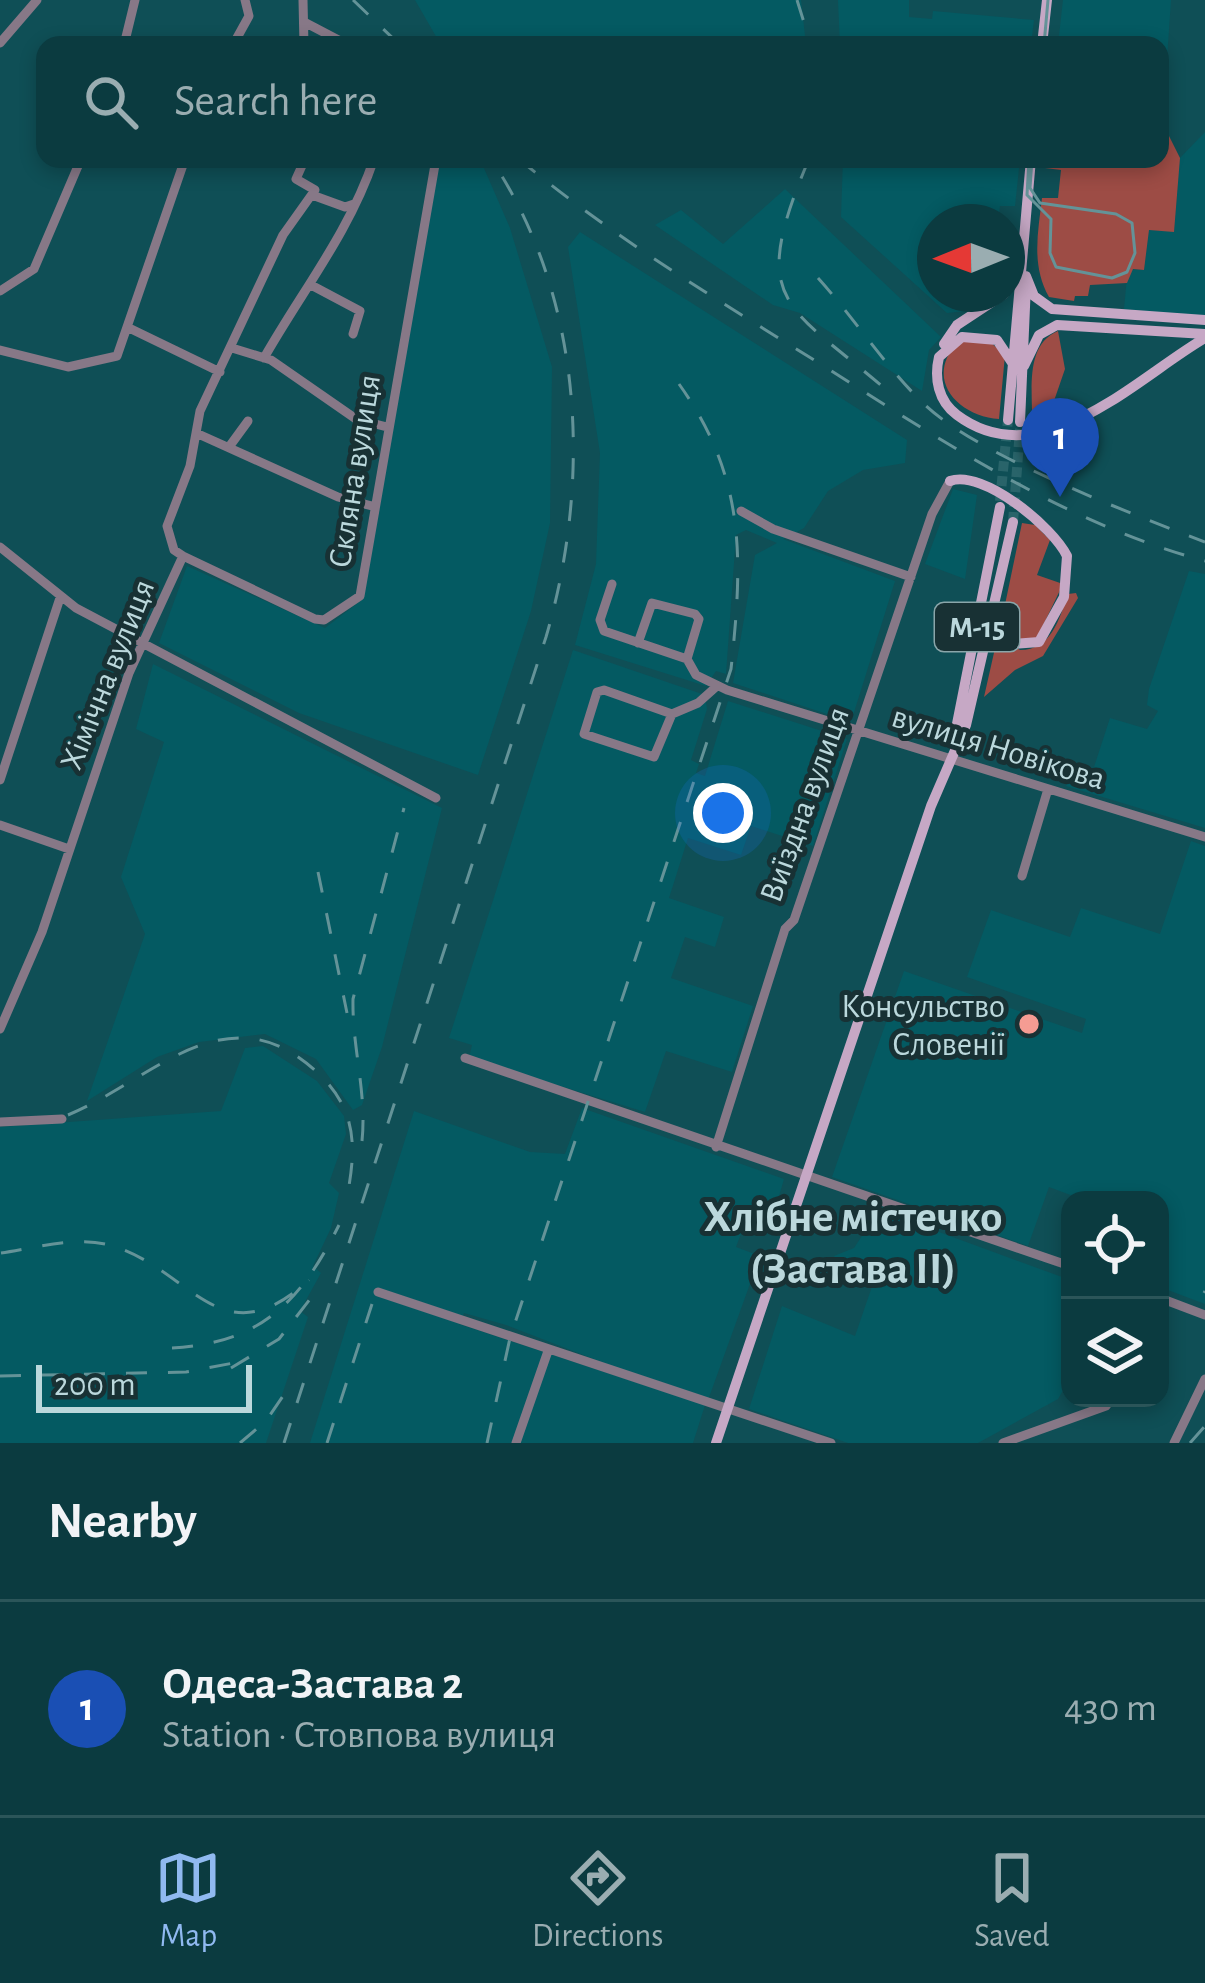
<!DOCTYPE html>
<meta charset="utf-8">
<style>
body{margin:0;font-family:"Alegreya Sans",sans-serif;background:#19464b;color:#f1f3f6}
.controls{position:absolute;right:36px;bottom:36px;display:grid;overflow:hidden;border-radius:24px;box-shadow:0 6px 18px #0003}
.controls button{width:108px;height:108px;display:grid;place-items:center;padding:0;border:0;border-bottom:3px solid #2b5559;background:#0b3b40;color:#f1f3f6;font:60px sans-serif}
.compass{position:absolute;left:917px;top:204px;width:108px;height:108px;border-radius:50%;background:#0b3b40;box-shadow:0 6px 18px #0003;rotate:269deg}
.scale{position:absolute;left:36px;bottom:30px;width:216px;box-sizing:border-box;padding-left:12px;border:6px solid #bbd8dc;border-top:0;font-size:33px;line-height:42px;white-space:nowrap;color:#bbd8dc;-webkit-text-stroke:9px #183134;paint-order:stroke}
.you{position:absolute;left:723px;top:813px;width:42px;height:42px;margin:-30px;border:9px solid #fff;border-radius:50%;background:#1a73e8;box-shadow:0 0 0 18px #1a73e833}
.badge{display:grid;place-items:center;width:78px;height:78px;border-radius:50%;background:#90b9f0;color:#fff;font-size:39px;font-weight:700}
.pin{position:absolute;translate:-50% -99px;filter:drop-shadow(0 3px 6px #0008)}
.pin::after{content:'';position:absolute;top:63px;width:42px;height:36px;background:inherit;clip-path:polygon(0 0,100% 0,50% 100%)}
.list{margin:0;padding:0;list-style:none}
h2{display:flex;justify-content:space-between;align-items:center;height:156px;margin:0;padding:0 48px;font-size:51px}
h2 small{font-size:39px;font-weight:400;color:#9aadb1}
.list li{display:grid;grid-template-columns:78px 1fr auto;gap:36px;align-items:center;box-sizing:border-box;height:216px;padding:0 48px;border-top:3px solid #2b5559}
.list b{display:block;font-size:45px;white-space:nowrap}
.list p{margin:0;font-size:39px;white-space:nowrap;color:#9aadb1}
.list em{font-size:39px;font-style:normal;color:#9aadb1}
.icon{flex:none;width:66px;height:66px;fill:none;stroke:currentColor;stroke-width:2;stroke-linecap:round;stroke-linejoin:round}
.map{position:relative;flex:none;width:1205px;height:1443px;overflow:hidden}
.search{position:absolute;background:#0b3b40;box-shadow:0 6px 18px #0003;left:36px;right:36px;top:36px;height:132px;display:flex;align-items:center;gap:30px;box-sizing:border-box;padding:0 42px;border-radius:24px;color:#9aadb1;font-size:45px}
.sheet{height:372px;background:#0b3b40}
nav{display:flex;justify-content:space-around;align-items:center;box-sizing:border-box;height:168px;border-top:3px solid #2b5559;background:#0b3b40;font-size:33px;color:#9aadb1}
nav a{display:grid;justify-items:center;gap:6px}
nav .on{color:#90b9f0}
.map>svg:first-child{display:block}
.built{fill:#045a62}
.green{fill:#9d4c45}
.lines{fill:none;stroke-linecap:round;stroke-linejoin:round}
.major-tunnel{stroke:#29646a;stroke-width:10;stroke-dasharray:10 5;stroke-linecap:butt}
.minor{stroke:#877887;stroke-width:9}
.major{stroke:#c6a8c5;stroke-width:10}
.tram{stroke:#649398;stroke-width:3}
.rail{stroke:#649398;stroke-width:3;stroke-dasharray:21 21;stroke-linecap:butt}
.poi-dot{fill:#f59c93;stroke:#183134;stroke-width:4.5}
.labels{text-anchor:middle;stroke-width:10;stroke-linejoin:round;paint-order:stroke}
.shield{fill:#183134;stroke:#8aa6aa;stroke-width:3}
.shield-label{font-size:30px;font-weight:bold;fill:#bbd8dc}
.street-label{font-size:33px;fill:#bbd8dc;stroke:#183134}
.poi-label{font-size:33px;fill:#bbd8dc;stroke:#183134;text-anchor:end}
.district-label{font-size:45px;font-weight:bold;fill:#bbd8dc;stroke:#183134}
</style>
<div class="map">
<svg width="1205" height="1443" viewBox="0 0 1205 1443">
<rect width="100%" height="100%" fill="#0f4f56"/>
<path class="built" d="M415,0H801L806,45H441Z
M838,0H909V17L932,19L933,11L1034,20L1031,45H840Z
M1063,0H1171L1163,118L1160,45H1058Z
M1205,132V317L1124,309L1127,277L1133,269L1144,270L1149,230L1174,231L1180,158Z
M438,159H480L510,228L552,367L550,523L531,611L478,775L299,713L159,643L187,566L325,628L363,599Z
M843,159H1020L1015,206H1000L998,222H935V294H986L966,311L947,313L841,217Z
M785,189L941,337L929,350L922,391L800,313L773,305L655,225L681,210L723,244Z
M580,232L907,440L905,463L863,470L828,491L804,528L783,539L895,581L851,722L733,683L755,555L777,543L746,530L736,535L726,674L716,671L706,686L575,645L596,564L600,453L568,247Z
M953,489L977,495L965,579L925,564Z
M1189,571L1205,574V828L1066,786L1071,772L1094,767L1110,718L1147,729L1158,711L1147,705L1149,689Z
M573,650L705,695L707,709L691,760L699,764L696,773L705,776L728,701L847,739L813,846L751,826L741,855L688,838L669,898L724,917L715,947L685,937L671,978L753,1006L732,1072L666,1051L645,1112L469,1058L472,1045L449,1038Z
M153,664L442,808L382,1047L362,1105L353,1110L316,1059L265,1034L199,1042L157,1057L87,1101L145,934L121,877L164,742L136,729Z
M1191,841L1205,846V1304L1160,1287V1200H1084L1049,1187L1028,1246L832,1177L904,971L1082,1033L1086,1019L967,977L991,910L1070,937L1081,908L1160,934Z
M263,1046L317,1081L344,1116L346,1134L329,1183L339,1193L331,1228L313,1266L321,1273L300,1311L308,1317L266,1443H0V1127L221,1111L245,1048Z
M582,1108L784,1179L775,1210L752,1204L736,1247L760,1256L707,1403L506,1325L464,1313L459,1324L705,1405L693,1443H310L414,1111L530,1152L565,1154Z
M879,1210L1070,1280V1378L1058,1399L978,1443H848L749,1409L782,1306L855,1336L876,1275L838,1263L834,1256L854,1248Z"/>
<path class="green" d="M1160,118L1180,158L1174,232L1149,230L1144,270L1133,269L1127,283L1090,285L1088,296H1075L1074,301L1049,297C1031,265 1038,233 1042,198H1058L1061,170L1045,168L1046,159H1160Z
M1058,331L1065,369L1046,424H1032C1033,392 1024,345 1058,331Z
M958,342H990L1005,355L999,419C958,416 923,379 958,342Z
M1022,523L1035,525L1050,540L1037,575L1063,584L1037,638L1021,640L1002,619Z
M1068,594L1076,593L1078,598L1043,656L1015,670L984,697L998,635L1020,650C1051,650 1059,620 1068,594Z"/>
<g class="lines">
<path class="major-tunnel" d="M1000,501L1008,420
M1013,522L1020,429"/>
<path class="minor" d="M303,0L304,45
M306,23L348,45
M0,43L37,0
M124,45L135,0
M233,45L249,16L245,0
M312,195L345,207L354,204
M311,285L360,311L353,334
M0,291L34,269L81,159
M127,327L220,372
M232,348L271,360L356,419L387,427
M0,350L68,367L117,356L185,159
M264,358C302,291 349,233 374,159
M196,433L338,497L372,506
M229,447L248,421
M741,511L773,529L911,577
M0,547L76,608L436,798
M183,556L315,619L324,620L360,596L436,159
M612,584L600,620L604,631L687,659L696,675L727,690L1205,837
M638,643L652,603L695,614L699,619L687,659
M672,714L604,690L597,692L584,734L654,757L672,714L698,703L717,686
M0,780L60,598
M0,825L69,849
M1022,876L1048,789
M0,1029L42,932L129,673L183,556L174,550L167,526L190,466L200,411L283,235L315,190L296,179L305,159
M465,1058L1070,1266
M0,1122L62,1119
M716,1147L785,929L794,920L932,514L950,481
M378,1292L831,1443
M1160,1298L1205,1315
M516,1443L548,1351
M1003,1443L1106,1406L1112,1398
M1174,1443L1205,1379"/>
<path class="major" d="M1042,45L1047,0
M1026,276L1034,296L1052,309L1205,320
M944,344L957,325L1004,294
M1013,364L997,340L962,337L939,357C934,378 938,401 957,415C1041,478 1136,378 1205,338
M1024,366L1039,335L1057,325L1205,334
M1008,420L1031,159
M1020,422L1026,284
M950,481C983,469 1053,527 1067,556L1064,597L1039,642L1014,644L994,616
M953,744L1000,507
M716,1443L931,806L966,725L1013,522"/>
<path class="tram" d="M1044,45L1048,0
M1029,159L1027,195L1051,219L1050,253L1056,267L1112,278L1127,272L1135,253L1132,223L1116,214L1040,203L1030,188L1032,159"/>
<path class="rail" d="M353,0L400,45
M797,0L811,45
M519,159C616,240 723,303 830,370C948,445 1068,524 1205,561
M809,159C747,305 785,302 890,393
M818,278C854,318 888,370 925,405C979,456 1132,514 1205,542
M318,872L347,1013
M68,1115C153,1080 228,987 319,1074C359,1112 356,1152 346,1202
M362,1141C367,1092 352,1048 353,999L404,808
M1,1253C35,1248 78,1235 113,1246C193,1271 221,1360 309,1280
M1204,1293L1205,1291
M172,1348C262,1343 301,1301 339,1225
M231,1368L279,1339L314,1294
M0,1376L186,1372L244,1361
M240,1443L266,1421L287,1390
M284,1443L546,637C592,480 584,298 491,159
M327,1443L372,1304
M487,1443L510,1338L731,669C743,558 746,478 679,384
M1190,1443L1205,1426"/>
</g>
<circle class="poi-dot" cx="1029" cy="1024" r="12"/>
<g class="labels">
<rect class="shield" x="935" y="603" width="84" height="48" rx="9"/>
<g class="shield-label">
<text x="977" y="637">М-15</text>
</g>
<g class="street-label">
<text transform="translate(353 471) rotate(-81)" y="12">Скляна вулиця</text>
<text transform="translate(106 674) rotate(-68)" y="12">Хімічна вулиця</text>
<text transform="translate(999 746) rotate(17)" y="12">вулиця Новікова</text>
<text transform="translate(803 804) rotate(-70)" y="12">Виїздна вулиця</text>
</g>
<g class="poi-label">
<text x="1005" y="1017">Консульство<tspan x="1005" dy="38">Словенії</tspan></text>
</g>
<g class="district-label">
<text x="853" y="1231">Хлібне містечко<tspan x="853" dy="52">(Застава ІІ)</tspan></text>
</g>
</g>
</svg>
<div class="controls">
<button><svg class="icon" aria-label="locate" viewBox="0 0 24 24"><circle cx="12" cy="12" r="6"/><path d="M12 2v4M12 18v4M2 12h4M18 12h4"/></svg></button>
<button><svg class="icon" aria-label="layers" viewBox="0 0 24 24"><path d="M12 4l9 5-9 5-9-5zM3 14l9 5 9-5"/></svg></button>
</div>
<svg class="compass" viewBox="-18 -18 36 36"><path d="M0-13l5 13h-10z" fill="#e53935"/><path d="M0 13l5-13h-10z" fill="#9aadb1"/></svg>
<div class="scale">200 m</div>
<div class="you"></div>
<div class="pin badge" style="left:1060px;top:497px;background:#1a4fb4">1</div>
<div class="search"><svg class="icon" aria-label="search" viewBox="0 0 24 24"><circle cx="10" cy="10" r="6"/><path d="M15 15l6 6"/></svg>Search here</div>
</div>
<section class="sheet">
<h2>Nearby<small></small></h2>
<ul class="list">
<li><span class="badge" style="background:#1a4fb4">1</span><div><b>Одеса-Застава 2</b><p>Station · Стовпова вулиця</p></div><em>430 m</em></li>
</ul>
</section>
<nav>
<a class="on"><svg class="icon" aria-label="map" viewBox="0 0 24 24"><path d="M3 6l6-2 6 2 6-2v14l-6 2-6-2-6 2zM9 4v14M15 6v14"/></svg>Map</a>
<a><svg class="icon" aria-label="directions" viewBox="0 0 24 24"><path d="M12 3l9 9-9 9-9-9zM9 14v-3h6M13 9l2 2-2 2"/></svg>Directions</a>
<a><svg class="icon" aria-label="saved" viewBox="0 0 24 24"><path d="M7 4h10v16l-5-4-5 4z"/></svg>Saved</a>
</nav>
